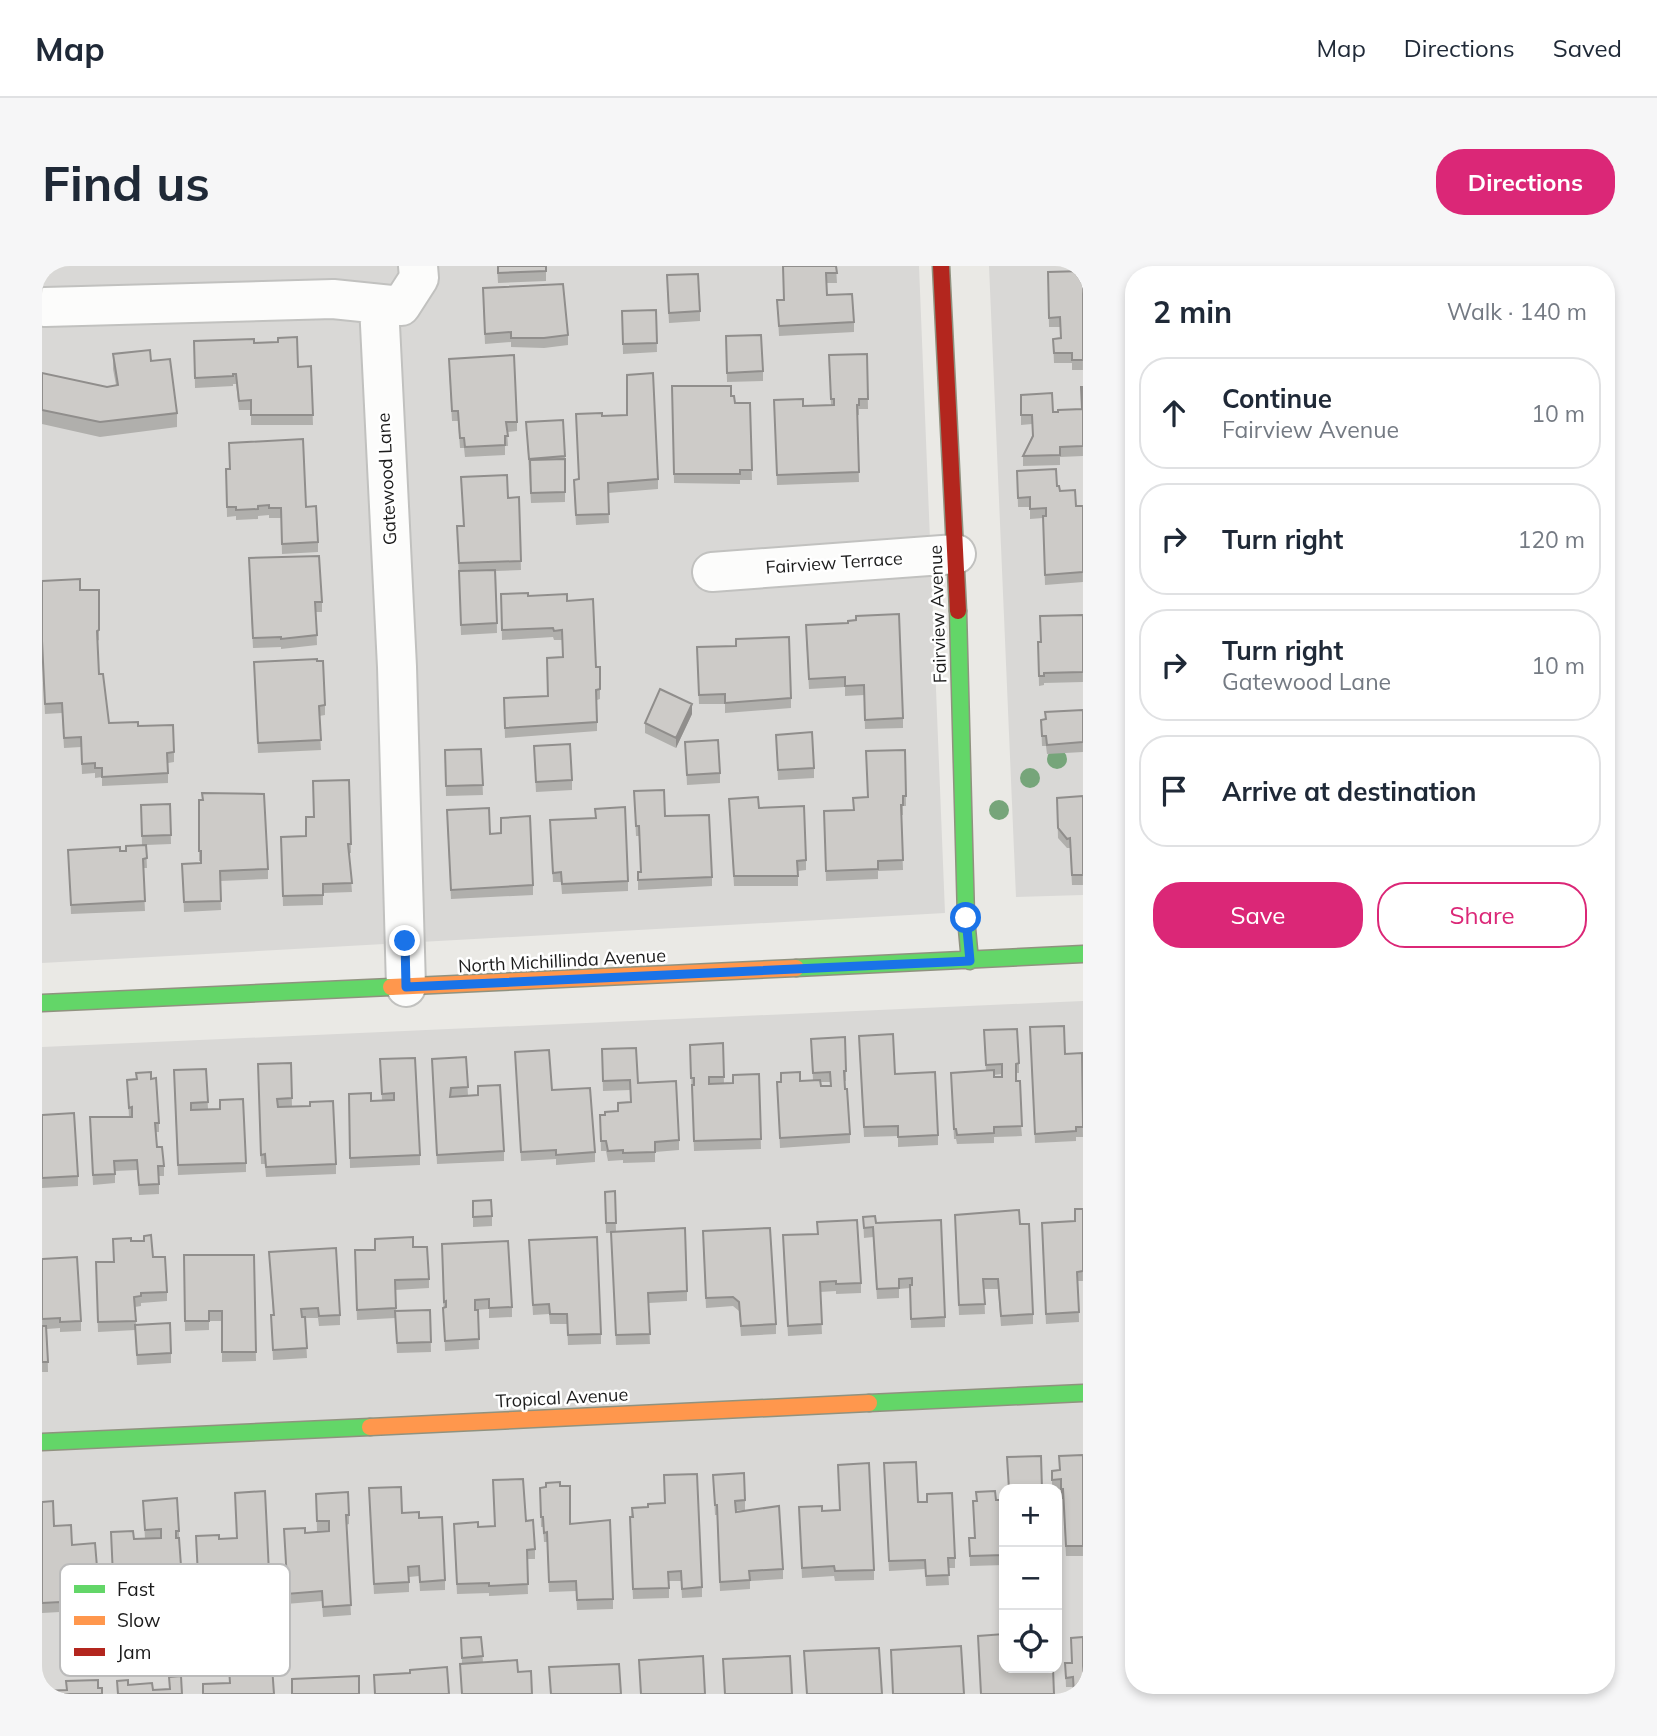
<!DOCTYPE html>
<meta charset="utf-8">
<style>
body{margin:0;font-family:Mulish,sans-serif;background:#f6f6f7;color:#1f2937}
.controls{position:absolute;right:21px;bottom:21px;display:grid;overflow:hidden;border-radius:14px;box-shadow:0 4px 10px #0003}
.controls button{width:63px;height:63px;display:grid;place-items:center;padding:0;border:0;border-bottom:2px solid #e0e1e3;background:#fff;color:#1f2937;font:35px sans-serif}
.stop{position:absolute;width:21px;height:21px;margin:-16px;border:5px solid #1a73e8;border-radius:50%;background:#fff}
.stop.end{background:#1a73e8;border-color:#fff;box-shadow:0 2px 7px #0008}
.list{margin:0;padding:0;list-style:none}
h2{display:flex;justify-content:space-between;align-items:center;height:91px;margin:0;padding:0 28px;font-size:30px}
h2 small{font-size:23px;font-weight:400;color:#747a83}
.list li{display:grid;grid-template-columns:46px 1fr auto;gap:21px;align-items:center;box-sizing:border-box;height:112px;margin:0 14px 14px;padding:0 14px;border:2px solid #e0e1e3;border-radius:28px}
.list b{display:block;font-size:26px;white-space:nowrap}
.list p{margin:0;font-size:23px;white-space:nowrap;color:#747a83}
.list em{font-size:23px;font-style:normal;color:#747a83}
.actions{display:flex;gap:14px;padding:21px 28px}
.actions a{flex:1;padding:16px 0;border:2px solid #db2777;border-radius:28px;text-align:center;font-size:24px;color:#db2777}
.actions .main{background:#db2777;color:#fff}
.icon{flex:none;width:38px;height:38px;fill:none;stroke:currentColor;stroke-width:2;stroke-linecap:round;stroke-linejoin:round}
.map{position:relative;flex:none;width:1041px;height:1428px;overflow:hidden;border-radius:28px}
header{display:flex;align-items:center;gap:42px;box-sizing:border-box;height:98px;padding:0 35px;background:#fff;border-bottom:2px solid #e0e1e3}
header strong{font-size:33px}
nav{display:flex;gap:38px;margin-inline-start:auto;font-size:24px}
.intro{display:flex;align-items:center;justify-content:space-between;box-sizing:border-box;height:168px;padding:0 42px}
h1{margin:0;font-size:49px}
.button{padding:18px 32px;border-radius:28px;background:#db2777;color:#fff;font-size:24px;font-weight:700}
main{display:flex;gap:42px;padding:0 42px}
aside{flex:1;background:#fff;border-radius:28px;box-shadow:0 4px 10px #0003}
.map>svg:first-child{display:block}
.residential{fill:#d9d8d6;fill-rule:evenodd}
.lines{fill:none;stroke-linecap:round;stroke-linejoin:round}
.street-casing{stroke:#c1c1bf;stroke-width:42}
.fast-casing{stroke:#90927f;stroke-width:19}
.slow-casing{stroke:#90927f;stroke-width:19}
.jam-casing{stroke:#90927f;stroke-width:19}
.street{stroke:#fcfcfb;stroke-width:38}
.fast{stroke:#63d668;stroke-width:16}
.slow{stroke:#ff974d;stroke-width:16}
.jam{stroke:#b3261e;stroke-width:16}
.tree{fill:#76a57a}
.wall{fill:#b0afac;fill-rule:evenodd}
.shaded-wall{fill:#908e8c}
.building{fill:#cdcbc8;stroke:#908e8c;stroke-width:2}
.route{stroke:#1a73e8;stroke-width:9}
.labels{text-anchor:middle;stroke-width:5;stroke-linejoin:round;paint-order:stroke}
.street-label{font-size:18px;fill:#1c1c1c;stroke:#fff}
.key{fill:#fff;stroke:#bbb;stroke-width:2}
.key-label{font-size:19px;fill:#1c1c1c}
</style>
<header>
<strong>Map</strong>
<nav><a>Map</a><a>Directions</a><a>Saved</a></nav>
</header>
<div class="intro"><h1>Find us</h1><a class="button">Directions</a></div>
<main>
<div class="map">
<svg width="1041" height="1428" viewBox="0 0 1041 1428">
<rect width="100%" height="100%" fill="#eae9e5"/>
<path class="residential" d="M0,0H877L903,647L0,697Z
M947,0H1041V629L974,631Z
M1041,735V1428H0V781ZM962,1223H1015V1402H962Z"/>
<g class="lines">
<g class="street-casing">
<path id="street" d="M337,39L355,401L364,721
M3,41L291,33L359,40L377,12L376,0
M670,306L914,288"/>
</g>
<g class="fast-casing">
<path id="fast" d="M916,345L924,652L928,695
M754,702L1041,688
M0,737L349,721
M827,1137L1041,1127
M0,1176L328,1161"/>
</g>
<g class="slow-casing">
<path id="slow" d="M349,721L754,702
M328,1161L827,1137"/>
</g>
<g class="jam-casing">
<path id="jam" d="M899,0L916,345"/>
</g>
<use href="#street" class="street"/>
<use href="#fast" class="fast"/>
<use href="#slow" class="slow"/>
<use href="#jam" class="jam"/>
</g>
<g class="tree">
<circle cx="1015" cy="493" r="10"/>
<circle cx="988" cy="512" r="10"/>
<circle cx="957" cy="544" r="10"/>
</g>
<path class="wall" d="M455,0H504V15L456,17Z
M794,0L795,17H784L785,29L812,56V66L737,70L735,34H742Z
M1041,5V104H1030V97H1012L1011,73L1018,72V61H1007L1006,6Z
M625,19L658,45V55L627,57Z
M441,32L526,69V79L502,82L469,81V76L443,78Z
M614,44L615,86L581,88L580,45Z
M684,70L721,105V115L685,116Z
M152,75L212,77L256,101L269,100L271,159H209V144H197L194,118H191V120L153,122Z
M71,88L109,95L135,147V161L58,171L0,158V107L65,121L74,119L71,103Z
M825,88L826,143H817V149H815L817,216L735,219L732,134L761,140L789,139L787,89Z
M407,103L475,156V165L465,166L466,180H463V189L423,191L422,182H418L416,155H410Z
M630,120L689,130L693,137H708L710,214H698V218L632,217Z
M1041,121V190L1018,191V199L981,200V190L990,170V158L979,159V129L1011,146L1039,143Z
M560,150L616,213V223L566,227L567,257L534,259L532,224Z
M484,156L523,190V236L489,237Z
M184,203L264,241L276,276V286L240,288L239,252H227V249L216,250V253L194,254V250L185,251Z
M975,205L1015,220L1018,225L1034,240H1041V316L1003,319L1001,252L988,253V241H976Z
M477,231L479,304L454,305L455,367L419,369L415,260H421L466,232Z
M207,302L280,336V346H274L275,379L239,383V381L211,382Z
M38,324H57V374L55,375L57,408L67,457L96,460L132,486V496L126,497V517L60,520V511L53,512V507L40,508L39,481L22,482L20,447L3,448L0,385Z
M459,328L525,335L554,401L558,423V433L555,434V465L463,472L462,442L506,430L521,391L520,374H512L511,371L460,374Z
M1041,349V416L1002,417V419L997,420L996,376H999Z
M764,369L861,452V462L823,463L822,429L803,430V421L767,423Z
M655,391L749,432V442L683,447V438H657Z
M212,406L283,439V449L277,450L279,484L216,487Z
M1041,444V486L1005,488L1004,480H1000L999,454L1003,453V446Z
M650,448L634,482L603,467V457Z
M734,469L772,502V512L736,514Z
M643,476L678,507V517L645,519Z
M439,483L441,529L404,530L403,484Z
M863,484L864,540H861V549H859L861,604L836,605V613L784,615L782,545L812,544L826,531Z
M492,490L530,514V524L494,526Z
M307,514L309,587H307L310,626L281,627V639L241,640L239,571L264,570L272,551Z
M592,525L623,550L670,611V620L596,624V606H599L597,570H594Z
M160,527L226,603V613L178,615L179,644L142,646L140,598L159,597V595H157V534H160Z
M1041,530V619H1030L1028,582H1025L1016,572L1015,532Z
M687,533L717,542L764,594V604L756,605V620H692Z
M128,538L129,578L104,579L105,602H101L103,645L29,648L26,584L84,585L100,579L99,539Z
M553,543L586,615V625L520,628L519,616H511L508,554L553,552Z
M405,554L448,568L459,567L491,619V629L409,633Z
M988,771L1023,788L1040,787L1041,871H1034V875L993,877Z
M769,773L804,805V815H802L808,868V877L738,882L735,816H739V807L758,815L771,814ZM778,816H788V820H779Z
M942,774L977,797V807H974L980,870L952,871V877L915,878L914,873H912L909,807L944,805ZM960,808V811H952V809Z
M681,777L682,818L691,817L717,808L719,883L652,885L648,779Z
M817,780L853,808L896,869V879L856,881V870L822,871Z
M473,786L510,824L553,886V896L514,899V893L479,895Z
M424,791L426,830L436,829L462,885V895L395,898L390,793Z
M338,793L378,889V899L308,902L307,828L329,835L340,834Z
M560,793L596,817L637,874V884L613,886V896L581,897V894L566,895L564,885H559L558,849L576,845V837L589,836L588,824L561,825Z
M249,797L250,841L294,898V908L224,911L223,898H219L216,808Z
M164,803L166,843H178L204,897V906L136,909L132,814Z
M109,813L117,857V866H114L115,881L122,900V910H117V928L97,929L95,904L73,905V917L51,919L48,851H87L85,814Z
M0,849L36,910V920L0,922Z
M573,925L574,966L645,1025V1035L606,1037L608,1078L574,1079L569,967H564L563,926Z
M431,935L450,950V960L431,961Z
M1041,943V1015H1036L1037,1056L1004,1058L1000,967L1033,955Z
M821,951L834,957L903,1051V1061L869,1062L868,1022L857,1023V1032L835,1033L831,971L822,972Z
M775,956L819,1017V1027L794,1028V1025L778,1026L780,1068L746,1070L741,979L775,968Z
M978,958L991,1048V1058L959,1060L956,1023H942L943,1048L917,1049L913,959Z
M487,974L559,1068V1078L526,1079L525,1058H508L507,1048L491,1049Z
M89,975L111,991L125,1026V1035L99,1037V1040L93,1041L94,1059L129,1087V1097L95,1099L93,1064L56,1066L54,1006L72,996Z
M661,975L734,1058V1068L699,1070L697,1045L691,1040L664,1042Z
M371,981L387,1013V1022L353,1024L354,1045L388,1044L389,1086L355,1087L353,1052L315,1054L313,994Z
M227,986L298,1049V1059L277,1060L276,1052H263L265,1092L231,1094L229,1049H231Z
M400,988L470,1041V1051L447,1052V1043L433,1044H436L437,1083L403,1085Z
M142,989H212L214,1095L180,1096V1055H167V1064L143,1065Z
M0,993L39,1055V1065L18,1066V1062L5,1063L6,1106H0Z
M1041,1189V1290H1024L1021,1233H1019V1223H1010V1205L1018,1204L1017,1190Z
M842,1207L876,1236H885L913,1292V1302H906L907,1319L884,1320L883,1303L847,1305Z
M671,1209L703,1234V1244H694V1246L741,1303V1313L708,1315V1323L678,1325L675,1249H673Z
M518,1220L528,1258L571,1333V1343L535,1344L534,1325L507,1326L505,1276H502L501,1261H499L498,1222Z
M193,1227L228,1327V1337L157,1341V1343L151,1344L150,1311L155,1310L177,1273L195,1272Z
M274,1228L307,1249V1258L304,1259L309,1349L281,1351L280,1335L244,1338L243,1314H245L242,1263L263,1267L287,1265V1264L275,1265Z
M135,1232L141,1338L72,1342L69,1266L92,1273H103L101,1235Z
M327,1232L360,1247L377,1252L403,1314V1324L378,1325L377,1310L367,1311V1326L332,1328Z
M954,1234H962V1299L928,1300L927,1272H932Z
M0,1236L12,1260L30,1279L58,1337V1347L18,1350V1346L0,1347Z
M590,1242L660,1321V1331L640,1332L639,1315H627V1332L591,1333L588,1261Z
M780,1245L832,1304V1314L793,1315L792,1310L760,1312L757,1251Z
M484,1255L493,1283V1293H485L486,1328L447,1330V1327L415,1328L412,1267L436,1261L452,1260Z
M439,1371L441,1396L476,1406L490,1428H420L418,1407V1398L420,1397L419,1372Z
M1023,1397L1041,1428H1031V1421H1024Z"/>
<path class="shaded-wall" d="M650,438V448L634,482V472Z
M1019,1223H1021V1233H1019Z"/>
<path class="building" d="M456,0H504V5L456,7Z
M741,0H794L795,7H784L785,29L810,28L812,56L737,60L735,34H742Z
M1041,5V94H1030V87H1012L1011,73L1019,72L1018,51L1007,52L1006,6Z
M656,8L658,45L627,47L625,9Z
M521,18L526,69L502,72H469V66L443,68L441,22Z
M614,44L615,77L581,78L580,45Z
M719,69L721,105L685,107L684,70Z
M255,71L256,101L269,100L271,149H209V134L197,135L194,108H191V110L153,112L152,75L212,73V77L236,76V72Z
M108,84L109,95L128,93L135,147L58,156L0,144V107L65,121L76,119L71,88Z
M825,88L826,133H817V139H815L817,206L735,209L732,134L761,133V140L792,139V133H789L787,89Z
M472,89L475,156H464L466,170H463V179L423,181L422,172H418L416,145H410L407,93Z
M611,107L616,213L566,217L567,248L534,249L532,214L537,213L534,148L560,147V150L585,149V109Z
M630,120H689V130H692L693,137H708L710,204H698V208H632Z
M1039,121H1041V180L1018,181V189L981,190L991,170L990,149H979V129L1010,127L1011,146H1016V144L1040,143Z
M521,154L523,190L487,193L484,156Z
M261,173L264,241L274,240L276,276L240,278L239,242H227V239L216,240V243L194,244V241H185L184,203H188L187,177Z
M523,193V226L489,227L488,194Z
M1014,203L1015,220H1017L1018,225L1033,224L1034,240H1041V306L1003,309L1001,250H1004V242L988,243V231L976,232L975,205Z
M465,209L466,232L477,231L479,295L417,297L415,260H422L419,211Z
M277,290L280,336H273L275,369L239,373V371L211,372L207,292Z
M453,304L455,357L419,359L417,305Z
M38,313V324H57V364L55,365L57,408H61L67,457L96,456V460L131,459L132,486L125,487L126,507L60,511V502H53V497L40,498L39,471L22,472L20,437L3,438L0,375V315Z
M486,327V330L525,328V335L551,333L554,401H558V423L554,424L555,456L463,462L462,432L506,430L505,392L521,391L520,364L512,365L511,362L460,364L459,328Z
M857,348L861,452L823,454L822,419L803,420V411L767,413L764,359L806,357V355L814,354V350Z
M1041,349V406L1002,407V410H997L996,376H999L998,350Z
M747,371L749,432L683,437V428L657,429L655,381L694,380V373Z
M275,393V395H281L283,439L277,440L279,474L216,477L212,396Z
M618,423L650,438L634,472L603,457Z
M1041,444V476L1005,479L1004,470H1000L999,454L1004,453L1003,446Z
M770,466L772,502L736,504L734,469Z
M676,474L678,507L645,509L643,476Z
M528,478L530,514L494,516L492,480Z
M439,483L441,519L404,520L403,484Z
M863,484L864,530H861V539H859L861,594L836,595V603L784,605L782,545L812,544L811,532L826,531L824,485Z
M307,514L309,578H306L310,617L281,618V629L241,630L239,571L264,570V551H272L271,515Z
M622,524L623,550L667,549L670,611L596,614V606H599L597,560H594L592,525Z
M160,527L222,528L226,603L178,605L179,635L142,636L140,598L159,597V585H157V534H161Z
M1041,530V609H1030L1028,572L1025,573L1016,562L1015,532Z
M716,531L717,542L762,540L764,594L755,595L756,610H692L687,533Z
M128,538L129,569L100,570L99,539Z
M583,541L586,615L520,618L519,606L511,607L508,554L554,552L553,543Z
M447,542L448,568L459,567V552L488,550L491,619L409,624L405,544Z
M104,579L105,592L101,593L103,635L29,639L26,584L78,581V585H84V580Z
M1022,760L1023,788L1040,787L1041,861H1034V865L993,868L988,761Z
M975,763L977,797L974,798V815H978L980,860L952,861V867L915,869L914,863H912L909,807L952,804V811H960V798L944,799L942,764Z
M851,768L853,808L893,806L896,869L856,871V860L822,861L817,770Z
M803,771L804,805H802L803,823H805L808,868L738,872L735,816H739V807L758,806V815L778,814L779,820H789L788,806L771,807L769,773Z
M681,777L682,811H667V818L691,817V809L717,808L719,873L652,875L650,819H652V812H649L648,779Z
M594,782L596,817L634,815L637,874L613,876V886L581,887V884L566,885L564,875H559L558,849H563V846L576,845V837L589,836L588,814L561,815L560,783Z
M507,784L510,824L548,822L553,886L514,889V884L479,886L473,786Z
M424,791L426,821L409,822L408,831L436,829V820L458,819L462,885L395,889L390,793Z
M373,792L378,889L308,892L307,828L329,827V835L352,834V827L340,828L338,793Z
M249,797L250,832L235,833L236,841L268,840V836L291,835L294,898L224,901L223,888L219,889L216,798Z
M164,803L166,836L149,837V844L178,843V834L201,833L204,897L136,899L132,804Z
M109,806V813L114,812L117,857H113L115,881H120L122,900H116L117,918L97,919L95,894L72,895L73,908L51,909L48,851H90V841L87,842L85,814L95,813L94,807Z
M32,847L36,910L0,912V849Z
M573,925L574,957H564L563,926Z
M449,934L450,950L431,951V935Z
M1033,943H1041V1005L1035,1006L1037,1046L1004,1048L1000,957L1033,955Z
M977,944L978,958H987L991,1048L959,1050L956,1013H941L943,1038L917,1039L913,949Z
M833,950L834,957L899,954L903,1051L869,1053L868,1019H870V1012L857,1013V1022L835,1023L831,961L822,962L821,951Z
M815,954L819,1017L794,1018V1015L778,1016L780,1058L746,1060L741,969L776,968L775,956Z
M643,962L645,1025L606,1027L608,1068L574,1069L569,966Z
M728,962L734,1058L699,1060L697,1036L691,1031L664,1032L661,965Z
M109,969L111,991H123L125,1026L99,1027V1030L92,1031L94,1055L56,1056L54,996H72L71,973L89,972V975H102V970Z
M371,971V981H385L387,1013L353,1014L354,1042L315,1044L313,984H333V973Z
M555,971L559,1068L526,1069L525,1048H508L507,1038L491,1039L487,974Z
M466,975L470,1041L447,1042V1033L433,1034V1044H436L437,1073L403,1075L401,1042L404,1041V1035L402,1036L400,978Z
M294,982L298,1049L277,1050L276,1042L259,1043L260,1051H263L265,1082L231,1084L229,1049H232L227,986Z
M142,989H212L214,1086H180V1045H167V1055H143Z
M35,991L39,1055L18,1056V1052L0,1053V993Z
M388,1044L389,1076L355,1077L353,1045Z
M128,1057L129,1087L95,1089L93,1059Z
M0,1060H4L6,1096H0Z
M1041,1189V1280H1024L1021,1223H1019V1213L1010,1214V1205L1018,1204L1017,1190Z
M999,1190L1000,1223H967L965,1191Z
M874,1196L876,1236H885V1228L910,1227L913,1292H906L907,1309L884,1310L883,1294L847,1295L842,1197Z
M827,1197L832,1304L793,1305L792,1300L760,1302L757,1241L780,1240V1245L798,1244L796,1199Z
M702,1207L703,1234L693,1235L694,1246L737,1240L741,1303L707,1305L708,1314L678,1316L675,1239H673L671,1209Z
M655,1208L660,1321L640,1323L639,1305L626,1306L627,1322L591,1323L588,1251H591L590,1242L606,1241V1238L623,1237L622,1209Z
M481,1213L484,1255L491,1254L493,1283L485,1284L486,1318L447,1320V1317L415,1318L412,1258L436,1256V1261L453,1260L451,1214Z
M518,1216V1220H528V1258L568,1254L571,1333L535,1334L534,1315L507,1316L505,1266L502,1267L501,1251H499L498,1222L504,1221V1217Z
M359,1221L360,1247L377,1246V1252L400,1251L403,1314L378,1316L377,1300L366,1301L367,1316L332,1318L327,1222Z
M223,1225L228,1327L157,1331V1333L151,1334L150,1311L156,1310L154,1270L177,1269V1273L195,1272L193,1227Z
M953,1225L954,1234H962V1289L928,1290L927,1272H933L931,1235H935L934,1226Z
M306,1226L307,1249H304L309,1339L281,1341L280,1325L244,1328L243,1314H245L242,1263L263,1262V1267L287,1265V1255H275L274,1228Z
M135,1232L137,1265H134V1272H137L141,1328L72,1332L69,1266L91,1265L92,1273L119,1272V1263L103,1264L101,1235Z
M11,1235L12,1260L29,1259L30,1279L53,1277L58,1337L18,1340V1336L0,1337V1236Z
M962,1368V1402H1011L1012,1428H939L936,1370Z
M439,1371L441,1390L420,1392L419,1372Z
M1041,1371V1428H1028H1032L1031,1411L1024,1412L1023,1397H1030L1029,1372Z
M919,1380L922,1428H851L849,1384Z
M837,1382L840,1428H765L762,1385Z
M661,1390L663,1428H599L597,1394Z
M748,1390L750,1428H683L681,1393Z
M475,1394L476,1406L489,1405L490,1428H420L418,1398Z
M577,1398L579,1428H509L507,1401Z
M230,1400L232,1428H161V1418L188,1417L187,1402Z
M405,1401L407,1428H333L332,1409L368,1407V1404Z
M139,1410L140,1428H76L75,1415L86,1414V1419L110,1417L111,1424L128,1423L127,1411Z
M317,1410V1428H250V1413Z
M56,1414V1422H60V1428H0V1425L25,1424L24,1415Z"/>
<g class="lines">
<path class="route" d="M363,675L364,721L928,695L924,652"/>
</g>
<g class="labels">
<g class="street-label">
<text transform="translate(345 213) rotate(-93)" y="6">Gatewood Lane</text>
<text transform="translate(792 297) rotate(-4)" y="6">Fairview Terrace</text>
<text transform="translate(896 348) rotate(-92)" y="6">Fairview Avenue</text>
<text transform="translate(520 695) rotate(-3)" y="6">North Michillinda Avenue</text>
<text transform="translate(520 1132) rotate(-3)" y="6">Tropical Avenue</text>
</g>
</g>
<rect x="18" y="1298" width="230" height="112" rx="10" class="key"/>
<rect x="32" y="1319" width="31" height="8" fill="#63d668"/>
<rect x="32" y="1350" width="31" height="9" fill="#ff974d"/>
<rect x="32" y="1382" width="31" height="8" fill="#b3261e"/>
<g class="key-label">
<text x="75" y="1330">Fast</text>
<text x="75" y="1361">Slow</text>
<text x="75" y="1393">Jam</text>
</g>
</svg>
<div class="controls">
<button>+</button>
<button>−</button>
<button><svg class="icon" aria-label="locate" viewBox="0 0 24 24"><circle cx="12" cy="12" r="6"/><path d="M12 2v4M12 18v4M2 12h4M18 12h4"/></svg></button>
</div>
<div class="stop" style="left:924px;top:652px"></div>
<div class="stop end" style="left:363px;top:675px"></div>
</div>
<aside>
<h2>2 min<small>Walk · 140 m</small></h2>
<ul class="list">
<li><svg class="icon" aria-label="ahead" viewBox="0 0 24 24"><path d="M12 20V5M6 11l6-6 6 6"/></svg><div><b>Continue</b><p>Fairview Avenue</p></div><em>10 m</em></li>
<li><svg class="icon" aria-label="right" viewBox="0 0 24 24"><path d="M7 20v-9h11M14 6l5 5-5 5"/></svg><div><b>Turn right</b></div><em>120 m</em></li>
<li><svg class="icon" aria-label="right" viewBox="0 0 24 24"><path d="M7 20v-9h11M14 6l5 5-5 5"/></svg><div><b>Turn right</b><p>Gatewood Lane</p></div><em>10 m</em></li>
<li><svg class="icon" aria-label="arrive" viewBox="0 0 24 24"><path d="M6 21V4h12l-3 4 3 4H6"/></svg><div><b>Arrive at destination</b></div></li>
</ul>
<div class="actions"><a class="main">Save</a><a>Share</a></div>
</aside>
</main>
